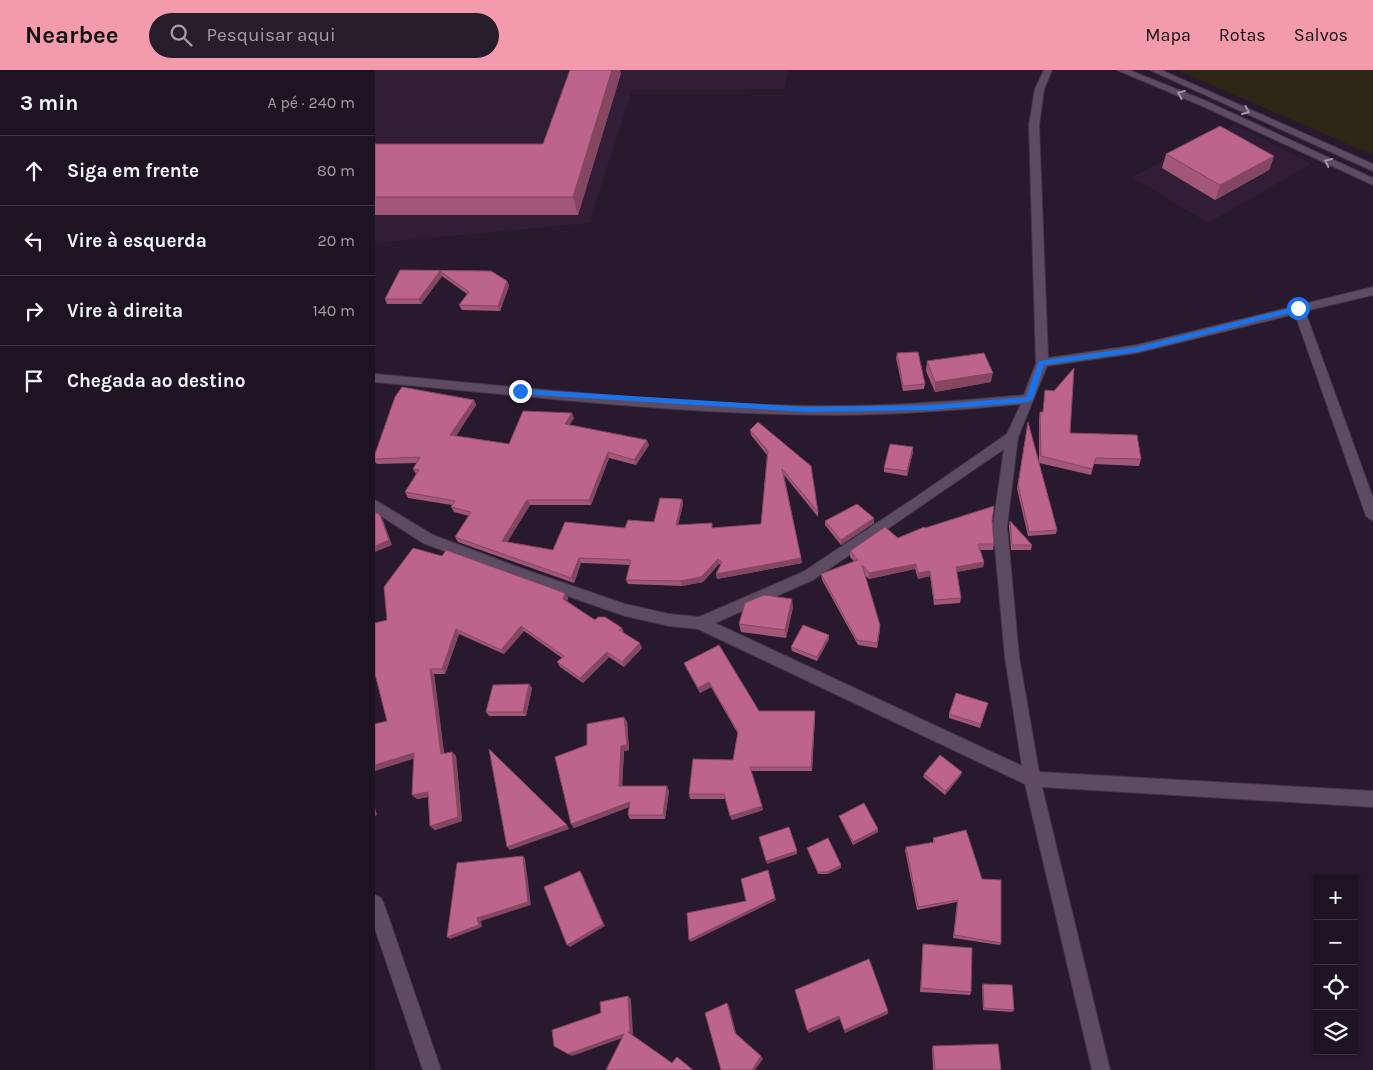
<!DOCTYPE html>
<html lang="pt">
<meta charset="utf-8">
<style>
body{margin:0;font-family:Karla,sans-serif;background:#261c2a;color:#f1f3f6}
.controls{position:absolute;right:15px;bottom:15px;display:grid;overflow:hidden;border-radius:0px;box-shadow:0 1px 4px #0004}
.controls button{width:45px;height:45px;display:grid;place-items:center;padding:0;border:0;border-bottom:1px solid #3c3240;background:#1e1322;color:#f1f3f6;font:25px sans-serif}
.stop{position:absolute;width:15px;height:15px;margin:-11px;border:4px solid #1a73e8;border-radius:50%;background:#fff}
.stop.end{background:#1a73e8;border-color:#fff;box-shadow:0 1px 5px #0008}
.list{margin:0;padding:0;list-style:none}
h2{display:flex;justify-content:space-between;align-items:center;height:65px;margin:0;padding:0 20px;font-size:21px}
h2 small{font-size:16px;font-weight:400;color:#a19ea5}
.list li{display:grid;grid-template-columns:32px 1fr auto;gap:15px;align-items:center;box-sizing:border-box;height:70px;padding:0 20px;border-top:1px solid #3c3240}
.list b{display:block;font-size:19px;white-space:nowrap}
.list em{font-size:16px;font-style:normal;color:#a19ea5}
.icon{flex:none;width:28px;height:28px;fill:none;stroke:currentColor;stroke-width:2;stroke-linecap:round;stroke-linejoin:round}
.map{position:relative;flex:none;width:998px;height:1000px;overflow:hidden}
header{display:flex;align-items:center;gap:30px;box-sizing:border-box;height:70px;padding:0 25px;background:#f39aac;color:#111}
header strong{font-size:24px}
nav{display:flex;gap:28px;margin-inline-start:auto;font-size:18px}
.search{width:350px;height:45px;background:#261c2a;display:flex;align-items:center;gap:12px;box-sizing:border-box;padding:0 18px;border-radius:28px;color:#a19ea5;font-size:19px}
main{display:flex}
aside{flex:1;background:#1e1322}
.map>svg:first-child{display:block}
.commercial{fill:#2d2615}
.built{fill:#311d38}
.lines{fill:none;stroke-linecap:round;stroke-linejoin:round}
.minor-casing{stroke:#413547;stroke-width:2}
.minor{fill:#5c4b63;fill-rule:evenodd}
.wall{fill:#a25678}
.shaded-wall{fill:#844661}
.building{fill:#bc648b;stroke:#844661}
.oneway{stroke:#a295a8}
.route{fill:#1a73e8}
</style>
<header>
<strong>Nearbee</strong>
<div class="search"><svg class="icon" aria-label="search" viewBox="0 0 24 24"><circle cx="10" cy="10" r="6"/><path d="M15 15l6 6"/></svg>Pesquisar aqui</div>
<nav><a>Mapa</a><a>Rotas</a><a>Salvos</a></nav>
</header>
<main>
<aside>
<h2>3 min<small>A pé · 240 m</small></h2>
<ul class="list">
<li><svg class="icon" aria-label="ahead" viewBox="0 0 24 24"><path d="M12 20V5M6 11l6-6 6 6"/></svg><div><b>Siga em frente</b></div><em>80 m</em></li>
<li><svg class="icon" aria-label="left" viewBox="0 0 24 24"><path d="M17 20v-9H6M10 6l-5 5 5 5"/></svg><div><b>Vire à esquerda</b></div><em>20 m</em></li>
<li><svg class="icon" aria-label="right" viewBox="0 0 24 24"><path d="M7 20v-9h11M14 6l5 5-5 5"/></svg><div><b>Vire à direita</b></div><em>140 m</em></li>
<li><svg class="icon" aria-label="arrive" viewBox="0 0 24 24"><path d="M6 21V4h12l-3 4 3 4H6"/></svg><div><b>Chegada ao destino</b></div></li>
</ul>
</aside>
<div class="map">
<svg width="998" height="1000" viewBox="0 0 998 1000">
<rect width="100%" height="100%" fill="#28192e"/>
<path class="commercial" d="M802,0H998V85Z"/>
<path class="built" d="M0,0H414L409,19L257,20L214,153L0,173Z
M860,54L936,94L833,153L757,107Z"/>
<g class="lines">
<g class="minor-casing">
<path id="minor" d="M669,0H677L669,19L664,55L673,288L762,275L998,217V225L930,241L998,428V451L991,446L920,244L762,283L672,296L643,367L632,456L644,587L664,702L998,721V737L667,717L735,1000H717L650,714L323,559L294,556L250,546L141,508L48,473L0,442V430L58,465L151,500L250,534L294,544L324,547L428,502L541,427L632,364L646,334C584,340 522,345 461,345C307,345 153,326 0,312V304C153,318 307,336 461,336C524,336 587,331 649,325L661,293L654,55L660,19ZM629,379L618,456L630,587L647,696L340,553L438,510Z
M742,0H754L831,31L998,108V115L825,35Z
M775,0H786L998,94V101Z
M0,825L6,828L9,834L66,1000H48L0,859Z"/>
</g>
<use href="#minor" class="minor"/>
</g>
<path class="wall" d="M246,3L203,145H0V74H168Z
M791,84L899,86L894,100L840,130L787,98Z
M25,200L116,201L132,211L134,216L125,241L87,240L84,235L92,224L67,206L46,234H12L10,229Z
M522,283L550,314L549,319L528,321L521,288Z
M552,291L616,312L560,322L551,301Z
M670,320L695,363L766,389L764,396L719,394L716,405L664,393V349L665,342H668Z
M99,330L101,335L81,366L134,374L199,348L194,355L274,375L261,395L234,388L216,435H155L132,472L178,480L250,458L279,452L307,429L308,434L303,455L338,458L386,454L392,385L376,365L375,360L443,442V447L409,405L427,493L342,509L341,504L346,495L344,494L328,512L307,516L253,514L251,510L255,495L206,493L199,513L83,472L80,467L94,446L79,442L76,437L77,435L33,428L30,422L41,404L38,399L42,393L2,394L0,392V384Z
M653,352L682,460L681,464L653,466L642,419Z
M538,382L532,406L509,402V398Z
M450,451L499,453L466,475L450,455Z
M617,451L619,474L618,480H605L609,492L608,497L582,502L586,528L585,533L559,535L555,506L543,509L540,499L494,509L489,504L505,560L502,578L483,575L447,510L446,504L479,491L475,487V481L523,468L550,458Z
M635,451L657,475L656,480H636L634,456Z
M190,523L193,528L192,531L220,550L247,558L249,563L267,578L249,597L234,587L208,613L185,597L182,592L187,588L149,561L129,584L84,564L70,604H59L69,684L77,682L81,686L87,751L60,760L55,756L53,727L42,729L37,725L39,689L12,651L1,607H0V553Z
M418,537L411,568L366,562L364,554Z
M454,569L442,591L417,581L416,577Z
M309,593L384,641L440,646L437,701H376L388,740L357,750L351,729H315L314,724L358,690L363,664L336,617L325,623L311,598Z
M154,614L157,618L151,646H114L111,642Z
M613,633L605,658L574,648V644Z
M249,647L252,652L254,680L249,681L247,716L294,721L290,749H255L253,745L254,737L199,758L196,754L212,675Z
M549,704L586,705L570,725L548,707Z
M464,746L503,762L478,775L465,749Z
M558,768L626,873L625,875L578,868L582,832L542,840L530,780L531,777L558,773Z
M432,778L466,798L453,804H443L433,781Z
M548,874L596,922L595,925L545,922Z
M608,914L639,940L637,942L608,940L607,916Z
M558,976L626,1000H558L557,979Z"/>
<path class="shaded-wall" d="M237,0H245L246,3L203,145L198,127Z
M899,86L894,100L840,130L845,115Z
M65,201L67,206L46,234L44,229Z
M132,211L134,216L125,241L123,236Z
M618,303L616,312L560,322V312Z
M99,330L101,335L78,370L75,365Z
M197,343L199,348L192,359L190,354Z
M272,370L274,375L261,395L259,390Z
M538,377V382L532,406V401Z
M233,382L234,388L216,435L214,430Z
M307,429L308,434L302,460L301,455Z
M152,430L155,435L130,476L127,471Z
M5,445L8,450L17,475L0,482V476Z
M499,448V453L466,475V470Z
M204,488L206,493L199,513L196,508Z
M426,488L427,493L342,509L341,504Z
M343,489L344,494L328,512L307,516L305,511Z
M609,492L608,497L581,502V497Z
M541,494L540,499L494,509V503Z
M555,501V506L543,509V503Z
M190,523L193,528L191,534L188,529Z
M417,529L418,537L411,568L410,560Z
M505,555V560L502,578V573Z
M146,556L149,561L129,584L126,580Z
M81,559L84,564L70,604L67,599Z
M454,565V569L442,591V587Z
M265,573L267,578L249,597L247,592Z
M232,582L234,587L208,613L205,608Z
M55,599L59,604L70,689L66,684Z
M334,612L336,617L325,623L323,618Z
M154,614L157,618L151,646L148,642Z
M440,641V646L437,701L436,697Z
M249,647L252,652L254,680L249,681L247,720L244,716L246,676Z
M77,682L81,686L87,751L60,760L55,756Z
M39,683L44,687L0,701V695Z
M587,702L586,705L570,725L571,721Z
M292,716L294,721L290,749L288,745Z
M53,722L57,726L42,729L37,725Z
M255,732L257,736L199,758L196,754Z
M387,736L388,740L357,750L355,746Z
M0,737L2,745L0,746Z
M192,755L194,759L135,780L132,777Z
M503,759V762L478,775V772Z
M422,781V784L392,794L391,791Z
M148,786L150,789L156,835L106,851L107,857L75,869L72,867L102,848Z
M466,795V798L453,804L452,802Z
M393,800L401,830L316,872L314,870L400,828Z
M205,801L207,804L230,856L195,877L192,875Z
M253,926L256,929L258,964L256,965L253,962Z
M352,933L354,936L362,966L360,963Z
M513,941V944L470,963L469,960Z
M464,946L465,949L434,963L432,960Z
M249,964L253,966L197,986L193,984Z
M386,986L388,989L380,1000H377Z"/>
<path class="building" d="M195,0H237L198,127H0V74H168Z
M845,56L899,86L845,115L791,84Z
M25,200L116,201L132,211L123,236L84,235L94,222L65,201L44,229H10Z
M543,282L550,314L528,316L522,283Z
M609,283L618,303L560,312L552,291Z
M699,298L695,363L762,365L766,389L721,388L717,399L666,386L665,342H668L670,320L679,321Z
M27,317L99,330L75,365L134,374L148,341L197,343L190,354L272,370L259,390L233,382L214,430H152L127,471L178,480L190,452L250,458L253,450L279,452L285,428L307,429L301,455L337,453V458L386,454L393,381L375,360L383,352L436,396L443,442L407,399L426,488L341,504L347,492L343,489L326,507L305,511L251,510L256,490L204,488L196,508L80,467L96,442L76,437L80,431L30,422L44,400L38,399L45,387L0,389V384L20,327Z
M653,352L682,460L654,462L643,415Z
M515,374L538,377L532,401L509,398Z
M482,434L499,448L466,470L450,451Z
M619,436L617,451L619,474H603L609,492L581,497L586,528L559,530L555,501L543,503L541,494L494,503L487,495L505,555L502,573L482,570L446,504L483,490L475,481L510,457L523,468L549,457L550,458Z
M0,442L5,445L14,470L0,476Z
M635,451L657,475H637Z
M38,478L67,486L71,480L190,523L188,529L220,550L223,547H230L247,558L244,560L265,573L247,592L232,582L205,608L182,592L189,586L146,556L126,580L81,559L67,599H55L66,684L77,682L83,747L55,756L53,722L37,725L39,683L0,695V654L12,651L0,604V553L12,550L9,517Z
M389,525L417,529L410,560L364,554L370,533Z
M428,555L454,565L442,587L416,577Z
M344,575L384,641H440L436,697H375L387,736L355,746L349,724H314L318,689L358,690L363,662L334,612L323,618L309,593Z
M154,614L148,642H111L118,615Z
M581,623L613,633L606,654L574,644Z
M249,647L252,675L246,676L244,716H292L288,745H253L255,732L196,754L180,687L212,675V654Z
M114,679L192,755L132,777Z
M565,685L587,702L571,721L549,704Z
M489,733L503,759L478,772L464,746Z
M414,757L422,781L391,791L384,767Z
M591,760L607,809L626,810V873L579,865L583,830L543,837L531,777L560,772L558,768Z
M453,768L466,795L452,802H443L432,778Z
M148,786L153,832L102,848L104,855L72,867L82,793Z
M393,800L400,828L314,870L312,843L371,831L366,809Z
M205,801L228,854L192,875L169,817Z
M548,874L597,878L596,922L546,918Z
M494,889L513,941L469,960L464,946L432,960L420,920Z
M608,914L637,915L639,940L609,938Z
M253,926L255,962H253L297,993L302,987L318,1000H231L249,964L193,984L179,976L177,960L226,943L225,932Z
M352,933L360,963L386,986L377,1000H346L330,943Z
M623,974L626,1000H560L558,976Z"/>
<defs><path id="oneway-chevron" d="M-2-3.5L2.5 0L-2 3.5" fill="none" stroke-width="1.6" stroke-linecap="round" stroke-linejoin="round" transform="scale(1.25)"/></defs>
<g class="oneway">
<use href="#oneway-chevron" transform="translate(806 24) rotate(-158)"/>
<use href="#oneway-chevron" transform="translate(871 41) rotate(24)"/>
<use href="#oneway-chevron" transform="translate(953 92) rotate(-155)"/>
</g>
<path class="route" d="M923,236L926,240L762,282L669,295L658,329L654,332L555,340L432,342L145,324L141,321L145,319L432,337L555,335L651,327L664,291L762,277Z"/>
</svg>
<div class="controls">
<button>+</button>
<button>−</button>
<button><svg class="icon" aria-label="locate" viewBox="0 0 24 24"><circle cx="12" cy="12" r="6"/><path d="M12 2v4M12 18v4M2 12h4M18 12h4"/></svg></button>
<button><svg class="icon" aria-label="layers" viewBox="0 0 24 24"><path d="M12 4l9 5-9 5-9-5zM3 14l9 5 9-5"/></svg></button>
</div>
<div class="stop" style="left:923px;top:238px"></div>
<div class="stop end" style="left:145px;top:321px"></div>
</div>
</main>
